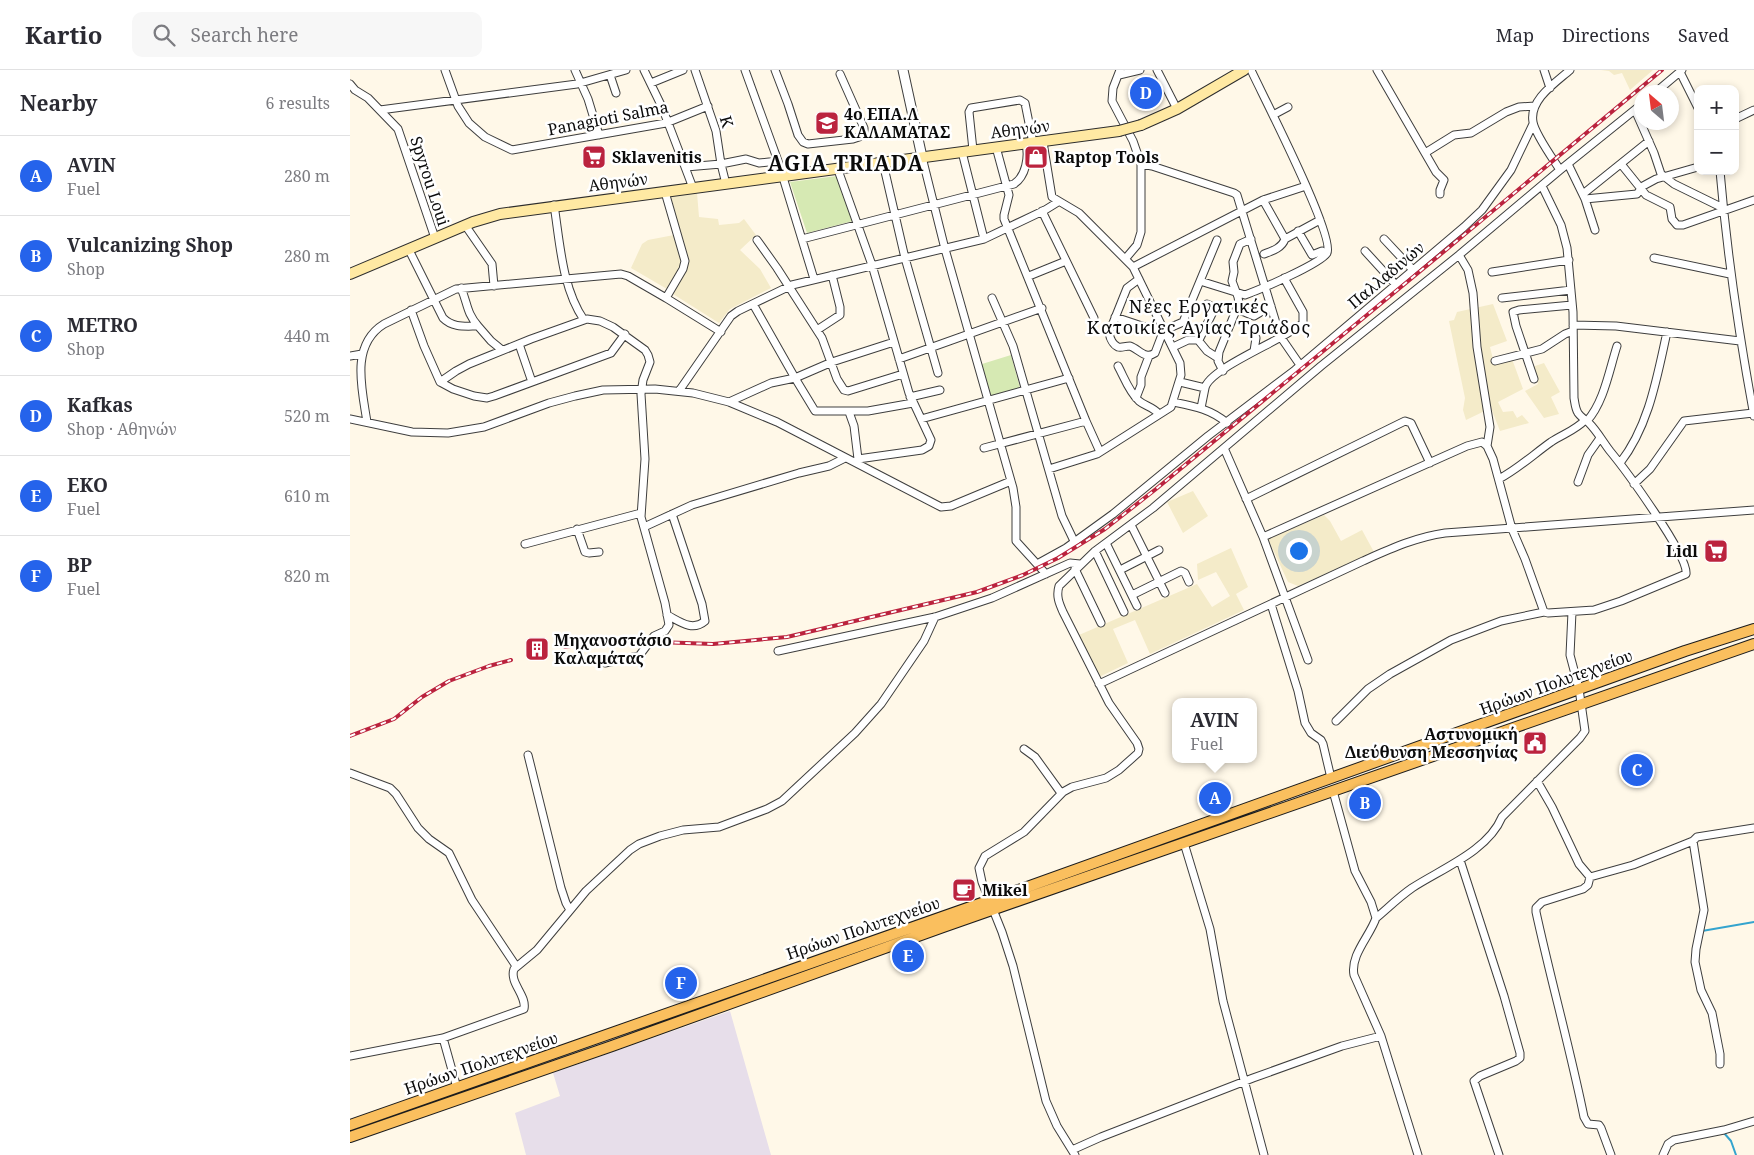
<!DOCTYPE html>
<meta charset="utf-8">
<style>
body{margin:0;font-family:"Noto Serif",serif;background:#f7f7f7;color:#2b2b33}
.controls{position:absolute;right:15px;top:15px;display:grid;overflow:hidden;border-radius:10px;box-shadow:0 2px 8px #0003}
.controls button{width:45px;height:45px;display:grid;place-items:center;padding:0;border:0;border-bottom:1px solid #e1e1e2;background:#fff;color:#2b2b33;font:25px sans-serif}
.compass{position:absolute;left:1284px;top:15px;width:45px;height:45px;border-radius:50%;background:#fff;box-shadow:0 2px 8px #0003;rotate:332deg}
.you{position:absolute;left:948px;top:480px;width:18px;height:18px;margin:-12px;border:4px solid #fff;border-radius:50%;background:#1a73e8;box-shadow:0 0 0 8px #1a73e833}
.badge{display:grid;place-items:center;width:32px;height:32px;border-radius:50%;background:#2563eb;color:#fff;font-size:16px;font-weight:700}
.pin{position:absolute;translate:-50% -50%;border:2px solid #fff;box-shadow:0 1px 5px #0006}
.popup{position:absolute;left:822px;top:628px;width:85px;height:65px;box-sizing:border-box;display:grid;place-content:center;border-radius:10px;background:#fff;filter:drop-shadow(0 1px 4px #0005);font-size:16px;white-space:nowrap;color:#7c7c81}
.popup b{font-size:19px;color:#2b2b33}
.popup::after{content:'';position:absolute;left:50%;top:100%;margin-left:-10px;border:10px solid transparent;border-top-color:#fff}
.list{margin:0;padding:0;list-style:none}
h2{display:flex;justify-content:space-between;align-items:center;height:65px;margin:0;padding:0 20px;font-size:21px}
h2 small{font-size:16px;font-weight:400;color:#7c7c81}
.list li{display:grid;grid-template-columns:32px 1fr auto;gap:15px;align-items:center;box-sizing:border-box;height:80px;padding:0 20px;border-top:1px solid #e1e1e2}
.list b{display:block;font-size:19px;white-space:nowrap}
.list p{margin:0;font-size:16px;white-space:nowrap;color:#7c7c81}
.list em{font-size:16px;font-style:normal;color:#7c7c81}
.icon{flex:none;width:28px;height:28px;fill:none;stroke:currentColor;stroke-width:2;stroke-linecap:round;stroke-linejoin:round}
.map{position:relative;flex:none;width:1404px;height:1085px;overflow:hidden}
header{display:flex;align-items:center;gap:30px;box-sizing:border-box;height:70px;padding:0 25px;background:#fff;border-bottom:1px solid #e1e1e2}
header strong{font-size:24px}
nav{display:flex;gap:28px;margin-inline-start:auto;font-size:18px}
.search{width:350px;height:45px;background:#f7f7f7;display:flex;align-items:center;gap:12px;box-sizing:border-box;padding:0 18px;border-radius:10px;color:#7c7c81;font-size:19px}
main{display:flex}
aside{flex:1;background:#fff}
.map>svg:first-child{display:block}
.industrial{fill:#e7deea}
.farmland{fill:#f4ebc9}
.green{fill:#d6e9b3}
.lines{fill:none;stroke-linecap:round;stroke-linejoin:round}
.stream{stroke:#34a4ce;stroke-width:2}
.minor-casing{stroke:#3e3e3e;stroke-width:9}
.tertiary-casing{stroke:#3e3e3e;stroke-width:11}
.secondary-casing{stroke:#2d2d2d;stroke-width:12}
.primary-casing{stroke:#1c1c1c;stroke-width:12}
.minor{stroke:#fff;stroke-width:7}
.tertiary{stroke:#fff;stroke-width:9}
.secondary{stroke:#ffe9a3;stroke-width:10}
.primary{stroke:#fabf5e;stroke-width:10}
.rail-casing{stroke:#bb233e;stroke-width:4}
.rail{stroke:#fff;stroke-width:2;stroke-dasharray:5.5;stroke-linecap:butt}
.secondary-bridge-casing{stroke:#2d2d2d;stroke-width:12;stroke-linecap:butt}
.secondary-bridge{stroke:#ffe9a3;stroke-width:10}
.labels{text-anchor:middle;stroke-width:5;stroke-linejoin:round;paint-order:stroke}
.poi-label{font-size:16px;font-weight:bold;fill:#0b0b0b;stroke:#fff;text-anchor:start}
.street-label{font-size:16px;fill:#0b0b0b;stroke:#fff}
.neighbourhood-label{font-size:18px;letter-spacing:1px;fill:#0b0b0b;stroke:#fff}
.district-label{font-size:21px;font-weight:bold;letter-spacing:1px;fill:#0b0b0b;stroke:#fff}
</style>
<header>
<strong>Kartio</strong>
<div class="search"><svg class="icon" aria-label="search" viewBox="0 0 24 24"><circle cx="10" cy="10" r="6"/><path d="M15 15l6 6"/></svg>Search here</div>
<nav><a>Map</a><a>Directions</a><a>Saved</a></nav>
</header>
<main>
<aside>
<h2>Nearby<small>6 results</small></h2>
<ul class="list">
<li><span class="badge">A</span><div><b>AVIN</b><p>Fuel</p></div><em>280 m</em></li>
<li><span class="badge">B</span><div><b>Vulcanizing Shop</b><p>Shop</p></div><em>280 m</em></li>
<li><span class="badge">C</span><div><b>METRO</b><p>Shop</p></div><em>440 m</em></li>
<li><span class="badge">D</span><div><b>Kafkas</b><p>Shop · Αθηνών</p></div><em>520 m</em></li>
<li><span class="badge">E</span><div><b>EKO</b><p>Fuel</p></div><em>610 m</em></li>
<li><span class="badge">F</span><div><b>BP</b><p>Fuel</p></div><em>820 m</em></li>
</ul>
</aside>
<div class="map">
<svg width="1404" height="1085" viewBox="0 0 1404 1085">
<rect width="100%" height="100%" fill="#fff8e8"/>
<path class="industrial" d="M380,941L421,1085H176L165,1043L210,1026L203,1003Z"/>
<path class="farmland" d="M1251,0H1303L1280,20L1272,3L1264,5L1259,1Z
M347,123L349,147L368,149L369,155L389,153L394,149L406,165L390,180L410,199L421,218L380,239L369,253L323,224L336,201L339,189L319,126Z
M324,165L332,186V195L319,218L317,219L281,198L292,174L298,170Z
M1143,234L1157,271L1140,277L1144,293L1162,289L1173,319L1148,332L1153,342L1163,341L1167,348L1172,345L1179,353L1150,361L1141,338L1116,350L1113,340L1115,328L1099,251L1104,250L1107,242Z
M1194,293L1210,322L1201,327L1209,344L1194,348L1175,321L1188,314L1182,297Z
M843,421L858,446L833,463L817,432Z
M974,445L980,451L991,471L1012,460L1024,482L948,516L938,512L918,469Z
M881,478L898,517L886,524L894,540L800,584L785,550L763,559L778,593L749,607L729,565L847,514L862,537L880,526L866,502L848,510L847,494Z"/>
<path class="green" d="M487,106L503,151L457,163L440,112Z
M661,285L670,318L641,326L632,294Z"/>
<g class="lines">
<path class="stream" d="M1352,861L1404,852
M1374,1063L1381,1071L1386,1085"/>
<g class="minor-casing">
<path id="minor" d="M95,0L108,36L119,53L135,67L162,80L316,53L358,36
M225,0L238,29L249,65
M294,0L312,37L343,118
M345,0L366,61L371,94L376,114
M395,0L428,91L464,209
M425,0L438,34L448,65L453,72L458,74L503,69L509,67L514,63V58L490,4
M770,0L763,18L762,31L783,71L791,94V162L787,175L776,188
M807,0L827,39
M1027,0L1086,102L1094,110L1090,120V124
M1194,0L1200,18
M1330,2L1348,38
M260,5L266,23
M769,5L790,0
M301,13L333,0
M0,14L5,20L18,28L48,59L85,168
M1306,22L1332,0
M30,40L227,14L276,0
M1285,40L1304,83L1311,104L1324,114L1373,138
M923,45L938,37
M1385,49L1404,40
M693,72L702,127L729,143L783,197L830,293L831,305L821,337L747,384L699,399
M646,77L659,125L654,145V149L736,351L750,382
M623,80L619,42L621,38L670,30L675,33L683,73
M612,82L634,169
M1075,83L1104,65L1121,63L1156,42L1169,37L1185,36
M572,87L595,179L663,418L666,437V471L696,504
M533,93L555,188L588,303
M791,94L802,96L884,123L887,125L930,266L950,295
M1218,94L1235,129L1245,160
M1271,94L1296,125L1320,137L1322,149L1327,155H1333L1404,130
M336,97L371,94L396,89L409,93L428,91
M488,100L522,195L559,323L581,370L579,376L572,380L508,389
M1210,100C1203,89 1185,64 1183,52C1179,30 1205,13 1220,0
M1370,101C1377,184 1389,265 1404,346
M315,122L335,191L333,199L316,228
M1233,124L1299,71
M1235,129L1287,124L1293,116L1306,109L1348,97
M913,130L935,169L970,150
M204,135C210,173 212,218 234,250
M692,141L744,248
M115,155L142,194L144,216
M948,161L962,185L972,181
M452,169L664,114C676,106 679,87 676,74
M1034,169L1063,200
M407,170L427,198L472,268L487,309L494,320L498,321L553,304
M59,180L93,248C103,258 115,256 128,256L141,271L152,280
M1015,181L1046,215
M914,184C922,181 932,178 935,169
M1109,185L1118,200L1123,223L1127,277L1140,357L1137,376
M1304,188L1380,204
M783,197L913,130L956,116
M1142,202L1219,190
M679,206L716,191
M789,209L777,218L759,263C760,268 763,275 768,277C772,278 775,276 780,276C789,279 795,290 805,283L813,262
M850,211L895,225C909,220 970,194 977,183C986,167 912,24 901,0
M111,218C118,234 116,242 128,256
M642,228L663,276L712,446L724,471
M1152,228L1221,220
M403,234L445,308L465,341H518L563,333
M887,239L904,246L921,236
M61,240L74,276L90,312L103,319L124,326L137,328L144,326L261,283L275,264
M765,247L810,262L833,252L867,170
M1223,255L1266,256L1390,271
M467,260L490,245V237L482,205
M848,270L857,281L868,288
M169,274L182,312
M823,277L838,270H846L850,268L863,242V237L857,234
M904,281L906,268
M0,286L12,284
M549,289L692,238
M1145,291L1192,279L1215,264L1223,261
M768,296C774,307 779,322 789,331C795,336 803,337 809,344
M873,301L868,291L869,282L889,233L888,227L882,211L884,202L883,192L890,174L901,169
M1184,309L1166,256L1163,242L1169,240L1222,235
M90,312L106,301L119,294L181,269L237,249L250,251L263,257L295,280L298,285L300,292L293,310L291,324L295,389L291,447L315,533L319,555L315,561L304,566L289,586L255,593
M830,312L855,318L851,338
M855,318C859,298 936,269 953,253V242L934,208
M329,321L381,246L388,241L442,215L634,169L695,140L708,132
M560,327L590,320
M786,328L791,315V307L799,286
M379,332L421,313L445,308L482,292L544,272
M823,332C843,336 861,339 877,353
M499,342L504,356L508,389L507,393
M0,349L62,362L98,363L134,357L199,333L225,326L253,320L305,319L343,323L379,332L427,352L591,437L601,436L661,411
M571,349L719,308
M1237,351C1254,332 1259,301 1267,276
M17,352C12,319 0,275 34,254L106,219L271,204L278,206L316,228L371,262
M634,378L736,351
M874,378L913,467L958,590
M1270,393C1299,356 1307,307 1317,262
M1149,409C1168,399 1184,384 1201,372C1213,364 1226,360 1235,350
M1228,412L1238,385L1250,368
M1284,414L1300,399L1334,351L1403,343
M896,429L1055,351L1061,353L1080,393
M781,455L815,523
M294,457L342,435L449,403L479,396L495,388
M227,459L235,482L239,483L249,482
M913,467L1117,376L1132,372L1137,376L1143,389L1162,459L1175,489L1194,542
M756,473L787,536
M175,474L291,443
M745,481L774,542
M687,494L716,478L763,444L858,366L945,300L1114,157L1132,140L1161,100L1183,54
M725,499L751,553
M770,500L809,480
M782,525L831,501L835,503L839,512
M921,534L948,621L955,653L961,663L971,670L973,674L981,708
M317,545C329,551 342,562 355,551L352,534L322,444
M428,581L585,547L642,528L720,493L730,494
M749,614L1013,491C1040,479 1066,467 1095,463L1404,440
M986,651L1018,619L1040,604L1101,570L1151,551L1194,542L1198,543L1244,540L1271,531L1336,504C1339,486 1274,398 1260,381C1253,372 1247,361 1239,353C1235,350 1231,347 1228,343C1225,338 1225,333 1224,328L1223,242L1217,178L1211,155L1192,116
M674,679L685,687L711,723
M178,685L211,818L216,833L220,840
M0,703L40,718L46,724L68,758L79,769L99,783L122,830L166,896
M1187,711L1202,737L1229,794L1240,807L1283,795L1343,771L1347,767L1404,758
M983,721L1005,801L1021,832L1026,848C1020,866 1000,885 1004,905L1031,966L1068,1085
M1343,771L1354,840L1346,879L1345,892L1351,920L1362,943L1370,984V994
M834,773L860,859L873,931L914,1085
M1110,790L1154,926L1170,983V988L1166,991L1130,1006L1124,1011L1149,1085
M1240,807L1238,815L1233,819L1192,832L1186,838V842C1201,911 1220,978 1234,1047L1238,1054L1249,1055L1251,1058L1261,1085
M1026,848C1038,838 1049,827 1062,818C1091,799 1138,781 1152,747L1230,668L1235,661L1229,619L1220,585L1222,542
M93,968L107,1018
M0,986L93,968L174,939C177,925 159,913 164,899L187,880L236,821L280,780L289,774L310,766L333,760L369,757L417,739L432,731L505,663L531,634L574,571L585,547
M722,1080L751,1067L903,1008L992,976L1031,966
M725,1085L707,1056L696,1031L663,896L652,862L632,812L629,798L635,786L674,762L713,722L722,717L756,708L769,700L788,683L789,679L787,673L759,633L713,542C709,533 706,526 709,516L745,481L803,438L971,296L1109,185L1210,100L1292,34
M1313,1085L1318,1074L1324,1070L1374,1060L1404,1051"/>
</g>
<g class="tertiary-casing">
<path id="tertiary" d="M553,0L572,87"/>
</g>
<g class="secondary-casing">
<path id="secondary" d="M791,55L827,39L894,0
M0,204L123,152L150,144L769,61"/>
</g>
<g class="primary-casing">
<path id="primary" d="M0,1055L680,816L1335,581L1404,559
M0,1067L262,976L593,857L1404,574"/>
</g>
<use href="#minor" class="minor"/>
<use href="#tertiary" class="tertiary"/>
<use href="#secondary" class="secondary"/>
<use href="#primary" class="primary"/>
<g class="rail-casing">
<path id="rail" d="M215,577L252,570L363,574L437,567L627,522L673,505L708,488L755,459L806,419L1097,179L1312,0
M0,666L44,649L72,627L99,611L139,596L161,590"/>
</g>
<use href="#rail" class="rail"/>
<g class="secondary-bridge-casing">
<path id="secondary-bridge" d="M769,61L791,55"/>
</g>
<use href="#secondary-bridge" class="secondary-bridge"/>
</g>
<defs>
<g id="school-square" transform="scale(1.25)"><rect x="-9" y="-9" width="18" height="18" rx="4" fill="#bb233e" stroke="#fff"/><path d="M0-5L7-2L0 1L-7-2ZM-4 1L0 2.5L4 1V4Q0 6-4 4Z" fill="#fff"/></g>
<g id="supermarket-square" transform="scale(1.25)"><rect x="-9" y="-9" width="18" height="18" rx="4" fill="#bb233e" stroke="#fff"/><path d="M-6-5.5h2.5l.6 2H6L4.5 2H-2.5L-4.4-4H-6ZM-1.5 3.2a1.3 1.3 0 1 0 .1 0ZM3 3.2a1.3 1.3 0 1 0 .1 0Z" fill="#fff"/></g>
<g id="shop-square" transform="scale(1.25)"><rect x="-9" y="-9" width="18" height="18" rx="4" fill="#bb233e" stroke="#fff"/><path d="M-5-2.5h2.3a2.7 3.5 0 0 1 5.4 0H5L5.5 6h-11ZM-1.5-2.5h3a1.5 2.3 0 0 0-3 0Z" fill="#fff"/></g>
<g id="building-square" transform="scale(1.25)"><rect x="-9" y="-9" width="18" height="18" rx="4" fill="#bb233e" stroke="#fff"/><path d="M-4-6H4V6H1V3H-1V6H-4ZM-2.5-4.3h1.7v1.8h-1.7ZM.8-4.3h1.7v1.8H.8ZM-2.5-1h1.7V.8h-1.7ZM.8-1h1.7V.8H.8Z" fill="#fff"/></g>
<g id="civic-square" transform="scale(1.25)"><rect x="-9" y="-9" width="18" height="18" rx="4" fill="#bb233e" stroke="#fff"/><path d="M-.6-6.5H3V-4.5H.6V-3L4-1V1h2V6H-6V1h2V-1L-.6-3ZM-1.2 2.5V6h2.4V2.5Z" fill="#fff"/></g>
<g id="cafe-square" transform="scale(1.25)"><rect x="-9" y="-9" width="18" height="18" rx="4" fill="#bb233e" stroke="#fff"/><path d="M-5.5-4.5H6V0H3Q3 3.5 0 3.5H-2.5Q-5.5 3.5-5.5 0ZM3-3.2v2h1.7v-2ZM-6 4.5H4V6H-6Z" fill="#fff"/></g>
</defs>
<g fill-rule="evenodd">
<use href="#school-square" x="477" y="53"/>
<use href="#supermarket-square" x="244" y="87"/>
<use href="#shop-square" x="686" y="87"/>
<use href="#supermarket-square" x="1366" y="481"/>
<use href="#building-square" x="187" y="579"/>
<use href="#civic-square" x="1185" y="673"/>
<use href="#cafe-square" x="614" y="820"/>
</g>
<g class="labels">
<g class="poi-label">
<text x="494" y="50">4ο ΕΠΑ.Λ<tspan x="494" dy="18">ΚΑΛΑΜΑΤΑΣ</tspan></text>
<text x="262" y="93">Sklavenitis</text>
<text x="704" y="93">Raptop Tools</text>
<text x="1348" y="487" text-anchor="end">Lidl</text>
<text x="204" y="576">Μηχανοστάσιο<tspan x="204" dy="18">Καλαμάτας</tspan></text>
<text x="1168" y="670" text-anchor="end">Αστυνομική<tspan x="1168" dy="18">Διεύθυνση Μεσσηνίας</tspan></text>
<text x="632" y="826">Mikel</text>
</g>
<g class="street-label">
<text transform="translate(258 48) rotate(-11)" y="6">Panagioti Salma</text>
<text transform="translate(377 52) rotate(74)" y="6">Κ</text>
<text transform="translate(670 59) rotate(-7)" y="6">Αθηνών</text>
<text transform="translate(80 111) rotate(72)" y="6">Spyrou Loui</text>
<text transform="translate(268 112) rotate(-7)" y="6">Αθηνών</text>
<text transform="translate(1036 205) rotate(-40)" y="6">Παλλαδινών</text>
<text transform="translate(1206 612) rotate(-20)" y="6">Ηρώων Πολυτεχνείου</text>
<text transform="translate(513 858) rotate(-19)" y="6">Ηρώων Πολυτεχνείου</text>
<text transform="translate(131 993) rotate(-19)" y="6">Ηρώων Πολυτεχνείου</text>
</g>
<g class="neighbourhood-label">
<text x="849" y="243">Νέες Εργατικές<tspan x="849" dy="21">Κατοικίες Αγίας Τριάδος</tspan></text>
</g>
<g class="district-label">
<text x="496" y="101">AGIA TRIADA</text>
</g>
</g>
</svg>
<div class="controls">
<button>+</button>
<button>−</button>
</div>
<svg class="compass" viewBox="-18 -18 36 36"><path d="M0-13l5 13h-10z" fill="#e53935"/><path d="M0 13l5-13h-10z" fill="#7c7c81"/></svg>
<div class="you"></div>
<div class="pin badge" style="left:865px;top:728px">A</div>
<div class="popup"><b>AVIN</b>Fuel</div>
<div class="pin badge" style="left:1015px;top:733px">B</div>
<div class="pin badge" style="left:1287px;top:700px">C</div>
<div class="pin badge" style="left:796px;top:23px">D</div>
<div class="pin badge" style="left:558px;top:886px">E</div>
<div class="pin badge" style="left:331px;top:913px">F</div>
</div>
</main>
